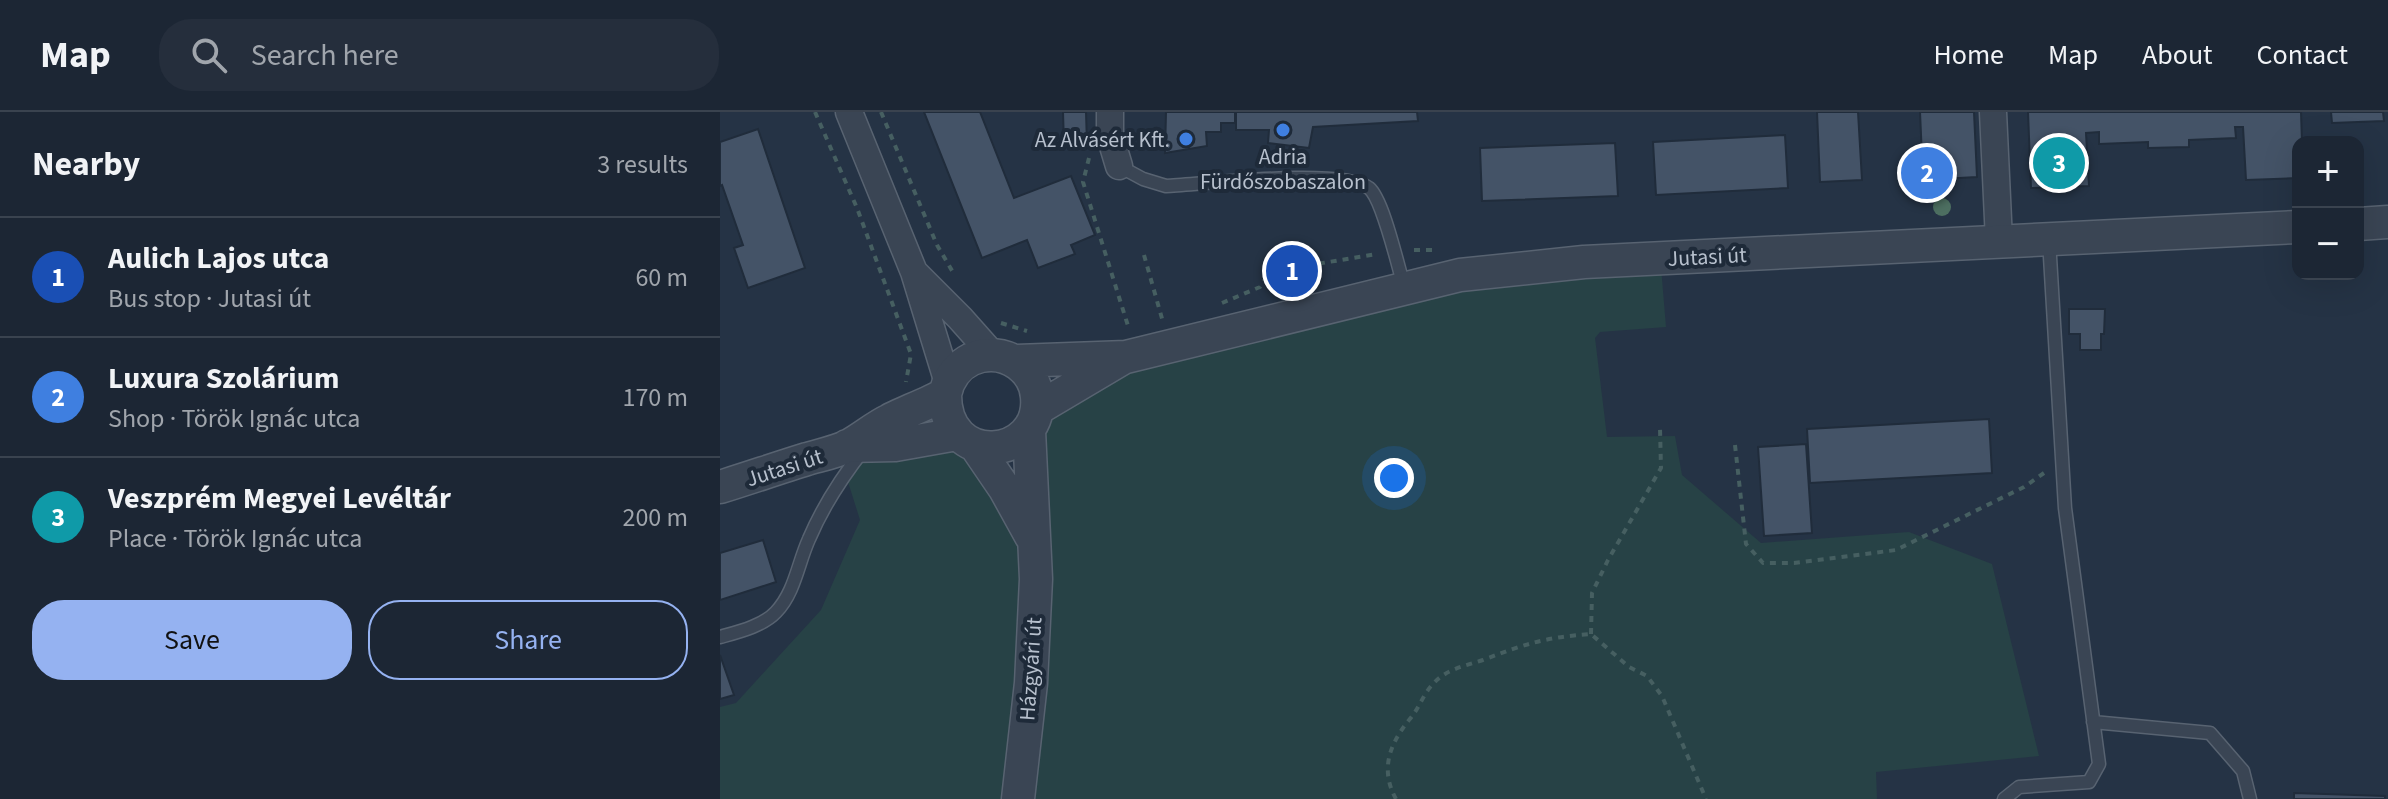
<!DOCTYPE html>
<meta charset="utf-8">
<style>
body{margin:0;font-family:"Source Sans 3",sans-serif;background:#252e3c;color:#f1f3f6}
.controls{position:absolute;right:24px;top:24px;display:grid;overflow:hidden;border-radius:16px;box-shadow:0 8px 32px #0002}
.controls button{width:72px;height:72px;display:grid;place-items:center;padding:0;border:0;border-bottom:2px solid #3a434f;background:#1c2634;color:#f1f3f6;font:40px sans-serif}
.you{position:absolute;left:674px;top:366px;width:28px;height:28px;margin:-20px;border:6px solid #fff;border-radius:50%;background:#1a73e8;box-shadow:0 0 0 12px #1a73e833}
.badge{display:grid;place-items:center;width:52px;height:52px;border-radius:50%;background:#95b2f1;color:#fff;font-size:26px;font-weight:700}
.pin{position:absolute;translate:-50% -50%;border:4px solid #fff;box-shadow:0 2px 8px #0006}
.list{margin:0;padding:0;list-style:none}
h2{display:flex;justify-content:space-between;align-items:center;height:104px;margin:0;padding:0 32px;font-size:34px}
h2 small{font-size:26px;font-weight:400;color:#a0a5ac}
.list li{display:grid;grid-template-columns:52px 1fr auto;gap:24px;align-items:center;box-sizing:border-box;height:120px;padding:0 32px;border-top:2px solid #3a434f}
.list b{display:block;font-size:30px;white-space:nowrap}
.list p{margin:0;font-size:26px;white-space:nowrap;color:#a0a5ac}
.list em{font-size:26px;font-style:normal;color:#a0a5ac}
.actions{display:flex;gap:16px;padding:24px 32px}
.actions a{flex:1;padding:18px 0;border:2px solid #95b2f1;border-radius:32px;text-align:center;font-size:28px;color:#95b2f1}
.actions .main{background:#95b2f1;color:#111}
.icon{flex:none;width:44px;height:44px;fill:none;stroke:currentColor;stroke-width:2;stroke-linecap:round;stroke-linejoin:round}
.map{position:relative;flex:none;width:1668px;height:687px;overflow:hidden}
header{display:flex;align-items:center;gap:48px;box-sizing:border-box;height:112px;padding:0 40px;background:#1c2634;border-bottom:2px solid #3a434f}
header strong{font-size:38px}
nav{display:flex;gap:44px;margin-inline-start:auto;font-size:28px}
.search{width:560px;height:72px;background:#252e3c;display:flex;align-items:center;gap:20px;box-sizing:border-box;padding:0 28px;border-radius:32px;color:#a0a5ac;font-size:30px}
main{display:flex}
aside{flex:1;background:#1c2634}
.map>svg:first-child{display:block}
.green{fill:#274246}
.building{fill:#445367;stroke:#202c3b;stroke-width:2}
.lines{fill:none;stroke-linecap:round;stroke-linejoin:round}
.service-casing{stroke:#586371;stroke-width:15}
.minor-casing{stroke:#586371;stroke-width:29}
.tertiary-casing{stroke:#586371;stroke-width:35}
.path{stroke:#465f61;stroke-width:4;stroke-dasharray:6 6;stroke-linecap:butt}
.service{stroke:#3a4554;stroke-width:12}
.minor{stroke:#3a4554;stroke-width:26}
.tertiary{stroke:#3a4554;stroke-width:32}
.tree{fill:#4d6f61}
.shop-dot{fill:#3f7fe0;stroke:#1e2a39;stroke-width:3}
.labels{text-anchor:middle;stroke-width:8;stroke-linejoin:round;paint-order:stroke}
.poi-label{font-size:22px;fill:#b7c0cd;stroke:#1e2a39;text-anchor:end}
.street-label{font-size:22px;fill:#b7c0cd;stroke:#1e2a39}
</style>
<header>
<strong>Map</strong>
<div class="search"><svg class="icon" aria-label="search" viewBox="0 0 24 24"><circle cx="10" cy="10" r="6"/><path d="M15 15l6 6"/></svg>Search here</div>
<nav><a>Home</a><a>Map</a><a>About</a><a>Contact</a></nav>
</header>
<main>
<aside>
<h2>Nearby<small>3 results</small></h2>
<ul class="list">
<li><span class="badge" style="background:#1a4fb4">1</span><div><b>Aulich Lajos utca</b><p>Bus stop · Jutasi út</p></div><em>60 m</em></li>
<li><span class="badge" style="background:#3f7fe0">2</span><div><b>Luxura Szolárium</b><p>Shop · Török Ignác utca</p></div><em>170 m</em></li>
<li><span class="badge" style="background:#0f9aa8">3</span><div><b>Veszprém Megyei Levéltár</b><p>Place · Török Ignác utca</p></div><em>200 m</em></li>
</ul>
<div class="actions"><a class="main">Save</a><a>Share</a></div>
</aside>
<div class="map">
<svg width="1668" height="687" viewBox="0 0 1668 687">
<rect width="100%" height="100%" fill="#253345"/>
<path class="green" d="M940,143L946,215L880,220L875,226L887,325L955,324L962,363L1041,431L1189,420L1272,452L1319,644L1156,660L1157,687H0V595L16,591L101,498L140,408L117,335L237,325L303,416L313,319L449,230Z"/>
<path class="building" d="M204,0H260L294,86L351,64L375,123L351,133L355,142L318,156L307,128L262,146Z
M343,0H366L367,32L344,33Z
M446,0H515V11H501V20H486L487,34L445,41Z
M516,0H697L698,9L593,15L589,36L548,31L549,18H516Z
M1097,0H1138L1142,68L1100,70Z
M1200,0H1254L1257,65L1203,68Z
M1308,0H1581L1582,30H1578V66L1526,68L1523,15H1515L1516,26L1469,28V35L1428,36V30L1379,32V20L1366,21L1369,74L1311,76Z
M1611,0H1663L1664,9L1612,11Z
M38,17L85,156L28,176L14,136L23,133L2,73L0,74V30Z
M1065,23L1068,76L936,83L933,30Z
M895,31L898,84L762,89L760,36Z
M1349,197H1385L1384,222H1381V238H1360V222H1349Z
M1269,307L1272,361L1090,371L1087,317Z
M1086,332L1092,421L1044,424L1038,335Z
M43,428L56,470L0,488V441Z
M0,543L14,583L0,587Z
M1574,681L1665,684V687H1574Z"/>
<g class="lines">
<g class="service-casing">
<path id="service" d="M399,54L423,67L446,74C485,72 622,56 649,76C663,87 678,155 684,174
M0,525C18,520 43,514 56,500C75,480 78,451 89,427C103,394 122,365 144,337
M1373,610L1490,621L1523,659L1530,687
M1284,687L1299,675L1369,670L1379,652L1345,396L1329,128"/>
</g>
<g class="minor-casing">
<path id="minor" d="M129,0L194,160L228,271
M390,0V24L399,54
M1273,0L1279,129
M195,161L240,206L272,242"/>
</g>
<g class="tertiary-casing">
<path id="tertiary" d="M1638,112L1668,110
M295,249L406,245L740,163L864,150L1578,115
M317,297L403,246
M255,333L285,377L311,424
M127,334L175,333L237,322
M0,375C29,366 58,356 87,347C101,343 116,340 128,334C143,326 155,315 170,308C180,302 218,288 225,281C227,278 227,273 229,270C235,257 247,247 261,244C288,238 315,258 317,285C323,347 224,359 225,281
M298,687L311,571L316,467L309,318"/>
</g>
<path class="path" d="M95,0L137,96L191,242L186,270
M161,0L217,133L234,162
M369,46L363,70L409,217
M694,138H717
M424,143L443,210
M502,191L540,175L547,164L560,158L657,142
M281,211L307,219
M1015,333L1026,432L1043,451H1074L1176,438L1304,375L1324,361
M871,522L872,481L888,448L941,356L940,316
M676,687C660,658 669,633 689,608C699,597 703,582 713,572C726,557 745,554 763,548C805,532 826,525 871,522L909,555L927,564L942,584L986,687"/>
<use href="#service" class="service"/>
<use href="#minor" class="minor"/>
<use href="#tertiary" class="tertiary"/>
</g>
<circle class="tree" cx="1222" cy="95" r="9"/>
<g class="shop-dot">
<circle cx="563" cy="18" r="8"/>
<circle cx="466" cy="27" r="8"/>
</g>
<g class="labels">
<g class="poi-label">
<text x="450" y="35">Az Alvásért Kft.</text>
<text x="563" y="52" text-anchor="middle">Adria<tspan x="563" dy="25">Fürdőszobaszalon</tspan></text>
</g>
<g class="street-label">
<text transform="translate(987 144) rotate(-3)" y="8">Jutasi út</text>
<text transform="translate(64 355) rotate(-18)" y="8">Jutasi út</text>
<text transform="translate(310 557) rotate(-86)" y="8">Házgyári út</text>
</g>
</g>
</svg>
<div class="controls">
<button>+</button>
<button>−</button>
</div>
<div class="you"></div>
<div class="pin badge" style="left:572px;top:159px;background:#1a4fb4">1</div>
<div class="pin badge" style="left:1207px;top:61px;background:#3f7fe0">2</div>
<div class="pin badge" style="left:1339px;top:51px;background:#0f9aa8">3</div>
</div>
</main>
